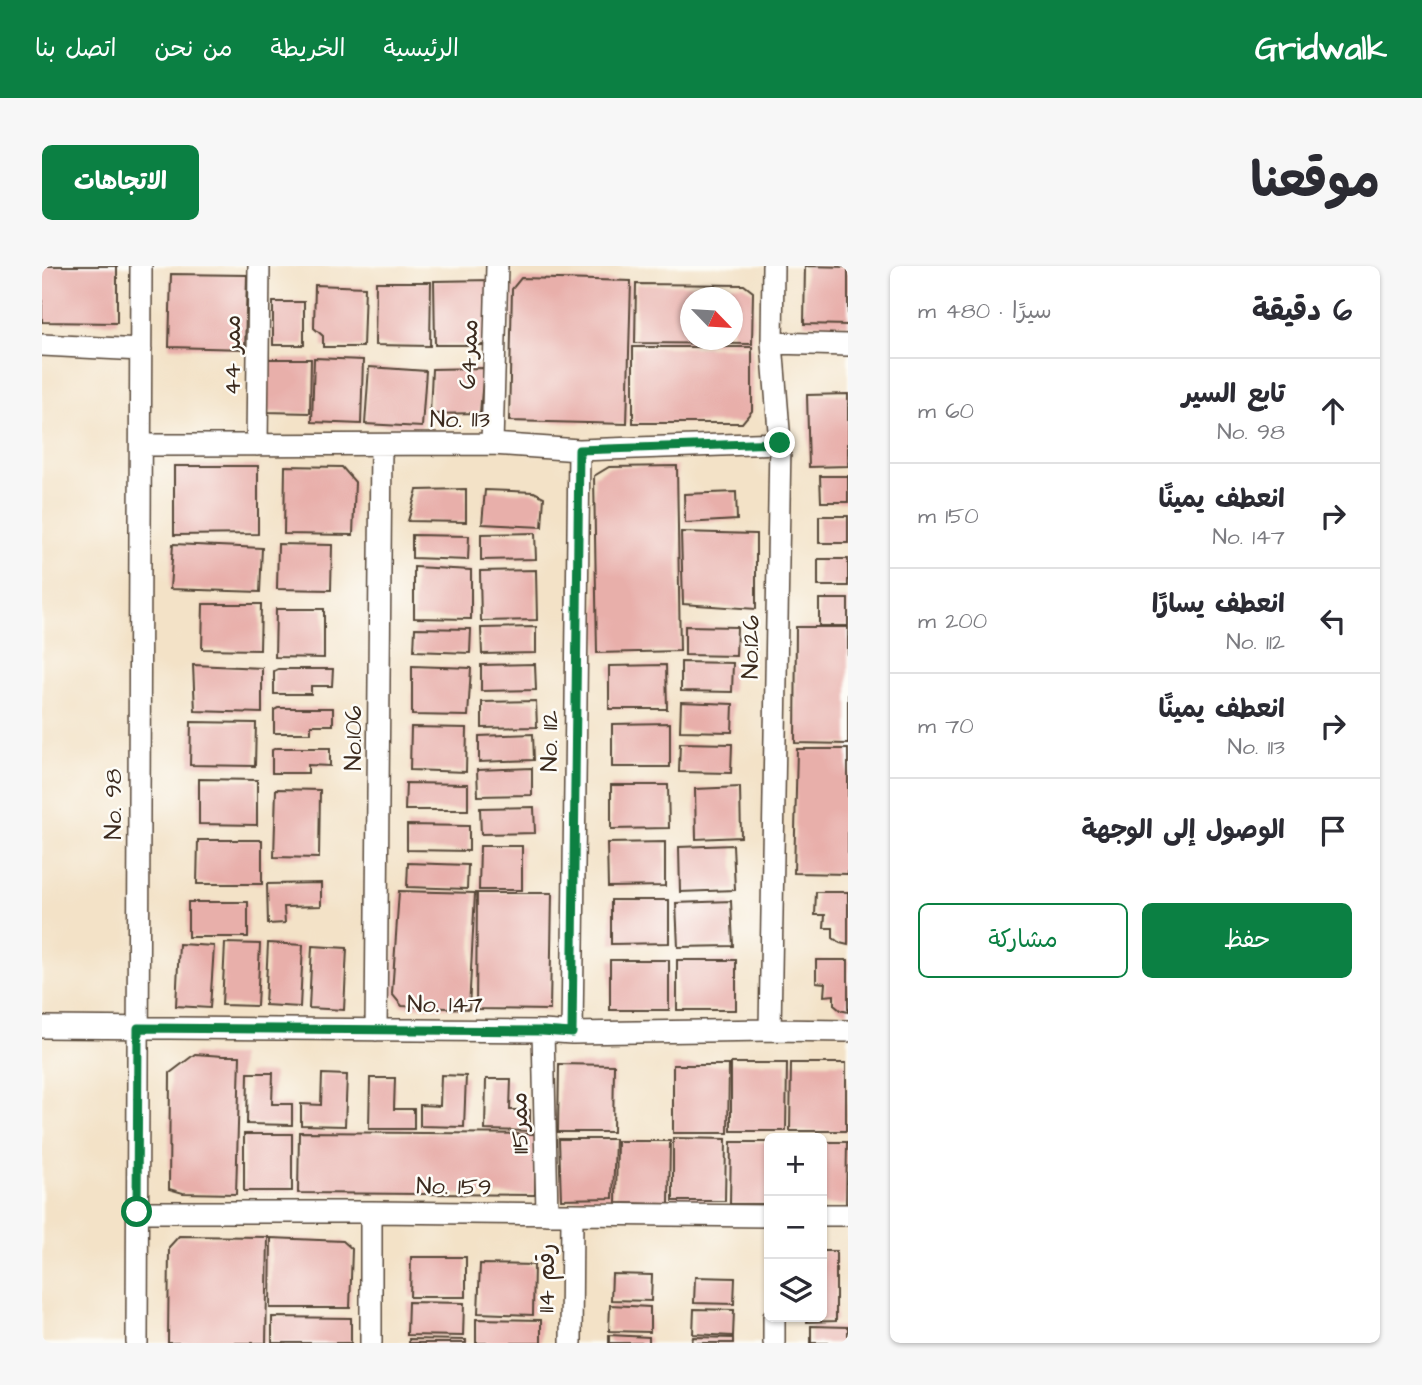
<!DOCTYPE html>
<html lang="ar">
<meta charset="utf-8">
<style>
body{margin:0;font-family:"Architects Daughter","Playpen Sans Arabic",sans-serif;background:#f7f7f7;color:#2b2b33;direction:rtl}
.controls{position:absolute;right:21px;bottom:21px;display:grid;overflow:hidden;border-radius:10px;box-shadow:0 2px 5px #0004}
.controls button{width:63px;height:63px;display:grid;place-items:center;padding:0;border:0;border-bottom:2px solid #e1e1e2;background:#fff;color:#2b2b33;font:35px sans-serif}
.compass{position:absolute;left:638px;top:21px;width:63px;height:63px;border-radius:50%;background:#fff;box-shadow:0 2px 5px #0004;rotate:115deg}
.stop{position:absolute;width:21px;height:21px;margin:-16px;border:5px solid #0b8043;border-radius:50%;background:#fff}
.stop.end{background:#0b8043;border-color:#fff;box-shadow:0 2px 7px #0008}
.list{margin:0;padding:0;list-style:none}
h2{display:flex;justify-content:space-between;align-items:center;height:91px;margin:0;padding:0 28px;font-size:30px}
h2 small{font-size:23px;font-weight:400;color:#7c7c81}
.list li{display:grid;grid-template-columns:46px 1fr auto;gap:21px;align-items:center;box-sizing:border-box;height:105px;padding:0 28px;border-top:2px solid #e1e1e2}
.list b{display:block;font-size:26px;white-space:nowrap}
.list p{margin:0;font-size:23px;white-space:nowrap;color:#7c7c81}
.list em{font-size:23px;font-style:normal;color:#7c7c81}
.actions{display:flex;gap:14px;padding:21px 28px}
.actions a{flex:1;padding:16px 0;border:2px solid #0b8043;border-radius:10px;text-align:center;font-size:24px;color:#0b8043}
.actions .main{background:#0b8043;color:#fff}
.icon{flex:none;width:38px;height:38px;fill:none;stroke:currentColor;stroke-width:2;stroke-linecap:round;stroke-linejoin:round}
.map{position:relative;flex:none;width:806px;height:1077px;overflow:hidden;direction:ltr;border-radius:10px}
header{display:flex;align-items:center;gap:42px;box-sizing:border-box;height:98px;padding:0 35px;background:#0b8043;color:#fff}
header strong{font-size:33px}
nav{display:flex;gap:38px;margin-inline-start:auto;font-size:24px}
.intro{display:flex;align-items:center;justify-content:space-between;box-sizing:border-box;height:168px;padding:0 42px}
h1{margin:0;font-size:49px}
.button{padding:18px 32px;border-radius:10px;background:#0b8043;color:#fff;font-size:24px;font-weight:700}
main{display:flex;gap:42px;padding:0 42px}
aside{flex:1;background:#fff;border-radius:10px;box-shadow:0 2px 5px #0004}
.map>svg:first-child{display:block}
.building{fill:#e8afaa;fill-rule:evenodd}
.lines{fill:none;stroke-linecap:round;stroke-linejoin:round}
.minor-casing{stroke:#574637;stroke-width:24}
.minor{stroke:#fff;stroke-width:21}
.route{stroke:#0b8043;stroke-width:9}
.labels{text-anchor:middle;stroke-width:5;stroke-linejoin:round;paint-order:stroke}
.street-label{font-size:24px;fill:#3b2a1e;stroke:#fdfcf7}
</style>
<header>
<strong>Gridwalk</strong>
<nav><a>الرئيسية</a><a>الخريطة</a><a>من نحن</a><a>اتصل بنا</a></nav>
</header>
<div class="intro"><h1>موقعنا</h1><a class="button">الاتجاهات</a></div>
<main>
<aside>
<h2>6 دقيقة<small>سيرًا · 480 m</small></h2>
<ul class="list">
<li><svg class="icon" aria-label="ahead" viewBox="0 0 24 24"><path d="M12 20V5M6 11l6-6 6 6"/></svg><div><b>تابع السير</b><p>No. 98</p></div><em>60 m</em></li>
<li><svg class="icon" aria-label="right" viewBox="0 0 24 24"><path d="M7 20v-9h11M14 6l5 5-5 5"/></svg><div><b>انعطف يمينًا</b><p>No. 147</p></div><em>150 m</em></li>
<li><svg class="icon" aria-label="left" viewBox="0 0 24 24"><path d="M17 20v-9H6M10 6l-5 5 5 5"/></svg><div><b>انعطف يسارًا</b><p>No. 112</p></div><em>200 m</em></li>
<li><svg class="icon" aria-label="right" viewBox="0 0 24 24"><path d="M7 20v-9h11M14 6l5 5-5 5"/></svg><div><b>انعطف يمينًا</b><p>No. 113</p></div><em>70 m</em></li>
<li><svg class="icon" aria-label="arrive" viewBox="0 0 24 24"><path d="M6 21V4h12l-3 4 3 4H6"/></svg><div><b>الوصول إلى الوجهة</b></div></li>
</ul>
<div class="actions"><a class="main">حفظ</a><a>مشاركة</a></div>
</aside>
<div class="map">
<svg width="806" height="1077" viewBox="0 0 806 1077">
<rect width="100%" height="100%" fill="#fdfcf7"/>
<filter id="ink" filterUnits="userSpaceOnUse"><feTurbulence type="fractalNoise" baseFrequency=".0143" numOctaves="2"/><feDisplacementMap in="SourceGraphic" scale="14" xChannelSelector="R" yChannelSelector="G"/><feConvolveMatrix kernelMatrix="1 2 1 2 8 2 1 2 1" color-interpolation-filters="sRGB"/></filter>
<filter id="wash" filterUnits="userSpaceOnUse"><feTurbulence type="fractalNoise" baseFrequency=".00686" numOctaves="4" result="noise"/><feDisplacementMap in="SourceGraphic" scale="28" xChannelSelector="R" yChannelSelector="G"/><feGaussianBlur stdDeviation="1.57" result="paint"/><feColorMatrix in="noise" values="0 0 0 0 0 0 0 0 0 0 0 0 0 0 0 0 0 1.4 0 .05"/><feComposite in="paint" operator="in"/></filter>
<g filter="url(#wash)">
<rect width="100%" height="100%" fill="#f3e2c7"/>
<g id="blocks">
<path class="building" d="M0,0H75V57L0,56Z
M763,0L806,1V59L762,58Z
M129,8L205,9L203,83L127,81Z
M479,12L589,15L585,158L467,155L470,23Z
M450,14V79H393L392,15Z
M334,16H389L388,80L333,79Z
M594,18L702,19L711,26L710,78L593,77ZM648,32H690V74H648Z
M273,19L323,21L321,81H281V70L272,62Z
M231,36H262V79H231Z
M591,81H710V145L700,157H591Z
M272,92L321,94L319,158L270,156Z
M225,93H269L268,147L224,146Z
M327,101L384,105L380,161L323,158Z
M442,102L438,147L388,148L390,103Z
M806,128V200L767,201L765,129Z
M132,200H216V268L132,269Z
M243,200L300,201L313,216L311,269L242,268Z
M635,200L638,385L555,387L552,210L567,201Z
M778,210H806V236H779Z
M424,223V256L366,255L375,224Z
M443,224L492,226L502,231L500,261L440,258Z
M694,226L695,254L643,257L642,228Z
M777,250H806V277H777Z
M639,266L714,268V343L641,338Z
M493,267L494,293L439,294V268Z
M370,269L427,270L426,294L370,292Z
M131,278L220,282L218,326L128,323Z
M236,278L290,279L289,324L235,323Z
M776,293H806V320H776Z
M372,301L429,304V353L372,352Z
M494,304L495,354L439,355L438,305Z
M777,333H806V360H777Z
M161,338H219L218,384L160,383Z
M234,343H282V392L233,391Z
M643,360L695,361L694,390L643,389Z
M494,361V387L440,388L439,362Z
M754,361H806V478L753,477Z
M373,362L429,363L428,387L372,385Z
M639,396L691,397L690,426L639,425Z
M493,398L494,424L439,425V399Z
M151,399L220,402V447L153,445Z
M624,399L625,443H567V400Z
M370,400L429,402L426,450L370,449Z
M236,403H291L290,420H269V428H232V405Z
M494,435L495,461L440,462V436Z
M639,436L691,438L690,466L638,465Z
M236,442H291V459H269V467H232V444Z
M149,456L214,457L213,500L148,499Z
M628,457V501H570V458Z
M369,461L425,462L424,506L368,504Z
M491,468L492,494L437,496V470Z
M638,477L690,478L689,507L637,506Z
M234,482H288V500L266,499V507H230V484Z
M755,483H806V608L752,607Z
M490,502V529L436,530L435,504Z
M157,513L215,514V559L157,558Z
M364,517L426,518V544H363Z
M569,519H626L627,562L569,563Z
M698,521L699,571L654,573L653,523Z
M234,523L278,524L277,592L232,591Z
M492,541L493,567L439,568L438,542Z
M365,559L427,560V585L365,584Z
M156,574H220V618H155Z
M623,576V620L566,621L565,577Z
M691,579L693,624L638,626L637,581Z
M438,580H480V624H437Z
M366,597L426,599L425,623L365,621Z
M279,617V640L242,641L243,657L226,658L225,618Z
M357,625L433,627L427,743L360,740L350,728Z
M774,626H806V679L798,677L791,672V662H782L783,649H773Z
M435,627H510L508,744L434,743Z
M569,634H627V677L569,678Z
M689,635L691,680L636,681L634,637Z
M146,636H206V671H146Z
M183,677L218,678L215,740L180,739Z
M226,677L261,679L258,741L223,739Z
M137,678L172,680L168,742L134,740Z
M270,680L305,682L302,744L267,742Z
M568,694H627V744H568Z
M635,694H694V744H635Z
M774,694H806V746L798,744L792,739V729L782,730L783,717L774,716Z
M153,788L181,790H198L194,928L141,927L127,923L128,807Z
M689,797H745L744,865H689Z
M749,797H804V865H748Z
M517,798L572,799L571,866H516Z
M631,799H687L686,867H631Z
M206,807H231L230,838H250V859L205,858Z
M280,808L305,809L303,860L259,859V838L279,839Z
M399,809L424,810L422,861L378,860V839L398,840Z
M328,812H353L352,843H372V863H327Z
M444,813H469L468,844H488V865L443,864Z
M257,866L494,868L493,929L256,927Z
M202,868H250V925H202Z
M631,872L684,873L683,935H631Z
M517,873H573L571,932L519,933Z
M575,875H628L627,938L574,937Z
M689,876H727V938H688Z
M780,876H805L804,939H780Z
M137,970L226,971L224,1077H126L127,981Z
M229,972L301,975L310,983L308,1042H228Z
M780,985H794V1055L765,1056V1051H780Z
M369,991H424V1031H368Z
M438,998L492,999L491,1049L436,1047Z
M570,1008L610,1009L609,1035L569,1034Z
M653,1011L693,1012L692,1038L652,1037Z
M366,1036L422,1037L421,1070L365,1069Z
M568,1039L608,1041V1066L567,1065Z
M652,1043L692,1044L691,1070L651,1068Z
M230,1051L309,1052V1077H230Z
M434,1053L499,1054V1077H434Z
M769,1060L806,1061V1077H769Z
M567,1069L607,1071V1077H567Z
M651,1071L691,1072V1077H650Z
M367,1073L424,1074V1077H367Z"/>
</g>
</g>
<g filter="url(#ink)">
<use href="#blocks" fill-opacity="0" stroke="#574637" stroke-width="2"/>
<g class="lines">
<g class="minor-casing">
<path id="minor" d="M730,77L806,79
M0,79L99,84
M450,178L455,0
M99,179L450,178L537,184L738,177
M215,179L217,0
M0,761L501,765L530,767L728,764L806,765
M334,764L339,179
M728,764L738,177L730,77L731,0
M501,765L505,948
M530,767L537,184
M95,946H329L727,950
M329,946V1077
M780,949H806
M95,1077L99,0
M529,1077L530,948
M732,1077V1051"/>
</g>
<use href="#minor" class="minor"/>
</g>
</g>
<g class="lines" filter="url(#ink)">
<path class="route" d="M95,946L96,762L500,765L530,767L537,184L738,177"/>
</g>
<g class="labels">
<g class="street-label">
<text transform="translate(426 88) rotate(-88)" y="8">ممر64</text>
<text transform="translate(190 89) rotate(-90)" y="8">ممر 44</text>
<text x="418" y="161">No. 113</text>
<text transform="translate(708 381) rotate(-89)" y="8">No.126</text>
<text transform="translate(311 472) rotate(-90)" y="8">No.106</text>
<text transform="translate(507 475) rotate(-89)" y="8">No. 112</text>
<text transform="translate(71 538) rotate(-90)" y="8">No. 98</text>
<text x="403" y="746">No. 147</text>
<text transform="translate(477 857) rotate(-92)" y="8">ممر115</text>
<text transform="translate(412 920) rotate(1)" y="8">No. 159</text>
<text transform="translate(504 1012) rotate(-90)" y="8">رقم 114</text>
</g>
</g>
</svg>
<div class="controls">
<button>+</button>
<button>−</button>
<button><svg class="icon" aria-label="layers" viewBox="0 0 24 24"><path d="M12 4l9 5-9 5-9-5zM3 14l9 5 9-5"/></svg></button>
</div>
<svg class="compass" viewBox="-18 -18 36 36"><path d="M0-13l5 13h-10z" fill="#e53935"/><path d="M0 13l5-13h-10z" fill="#7c7c81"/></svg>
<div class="stop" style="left:95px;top:946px"></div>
<div class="stop end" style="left:738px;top:177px"></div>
</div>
</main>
